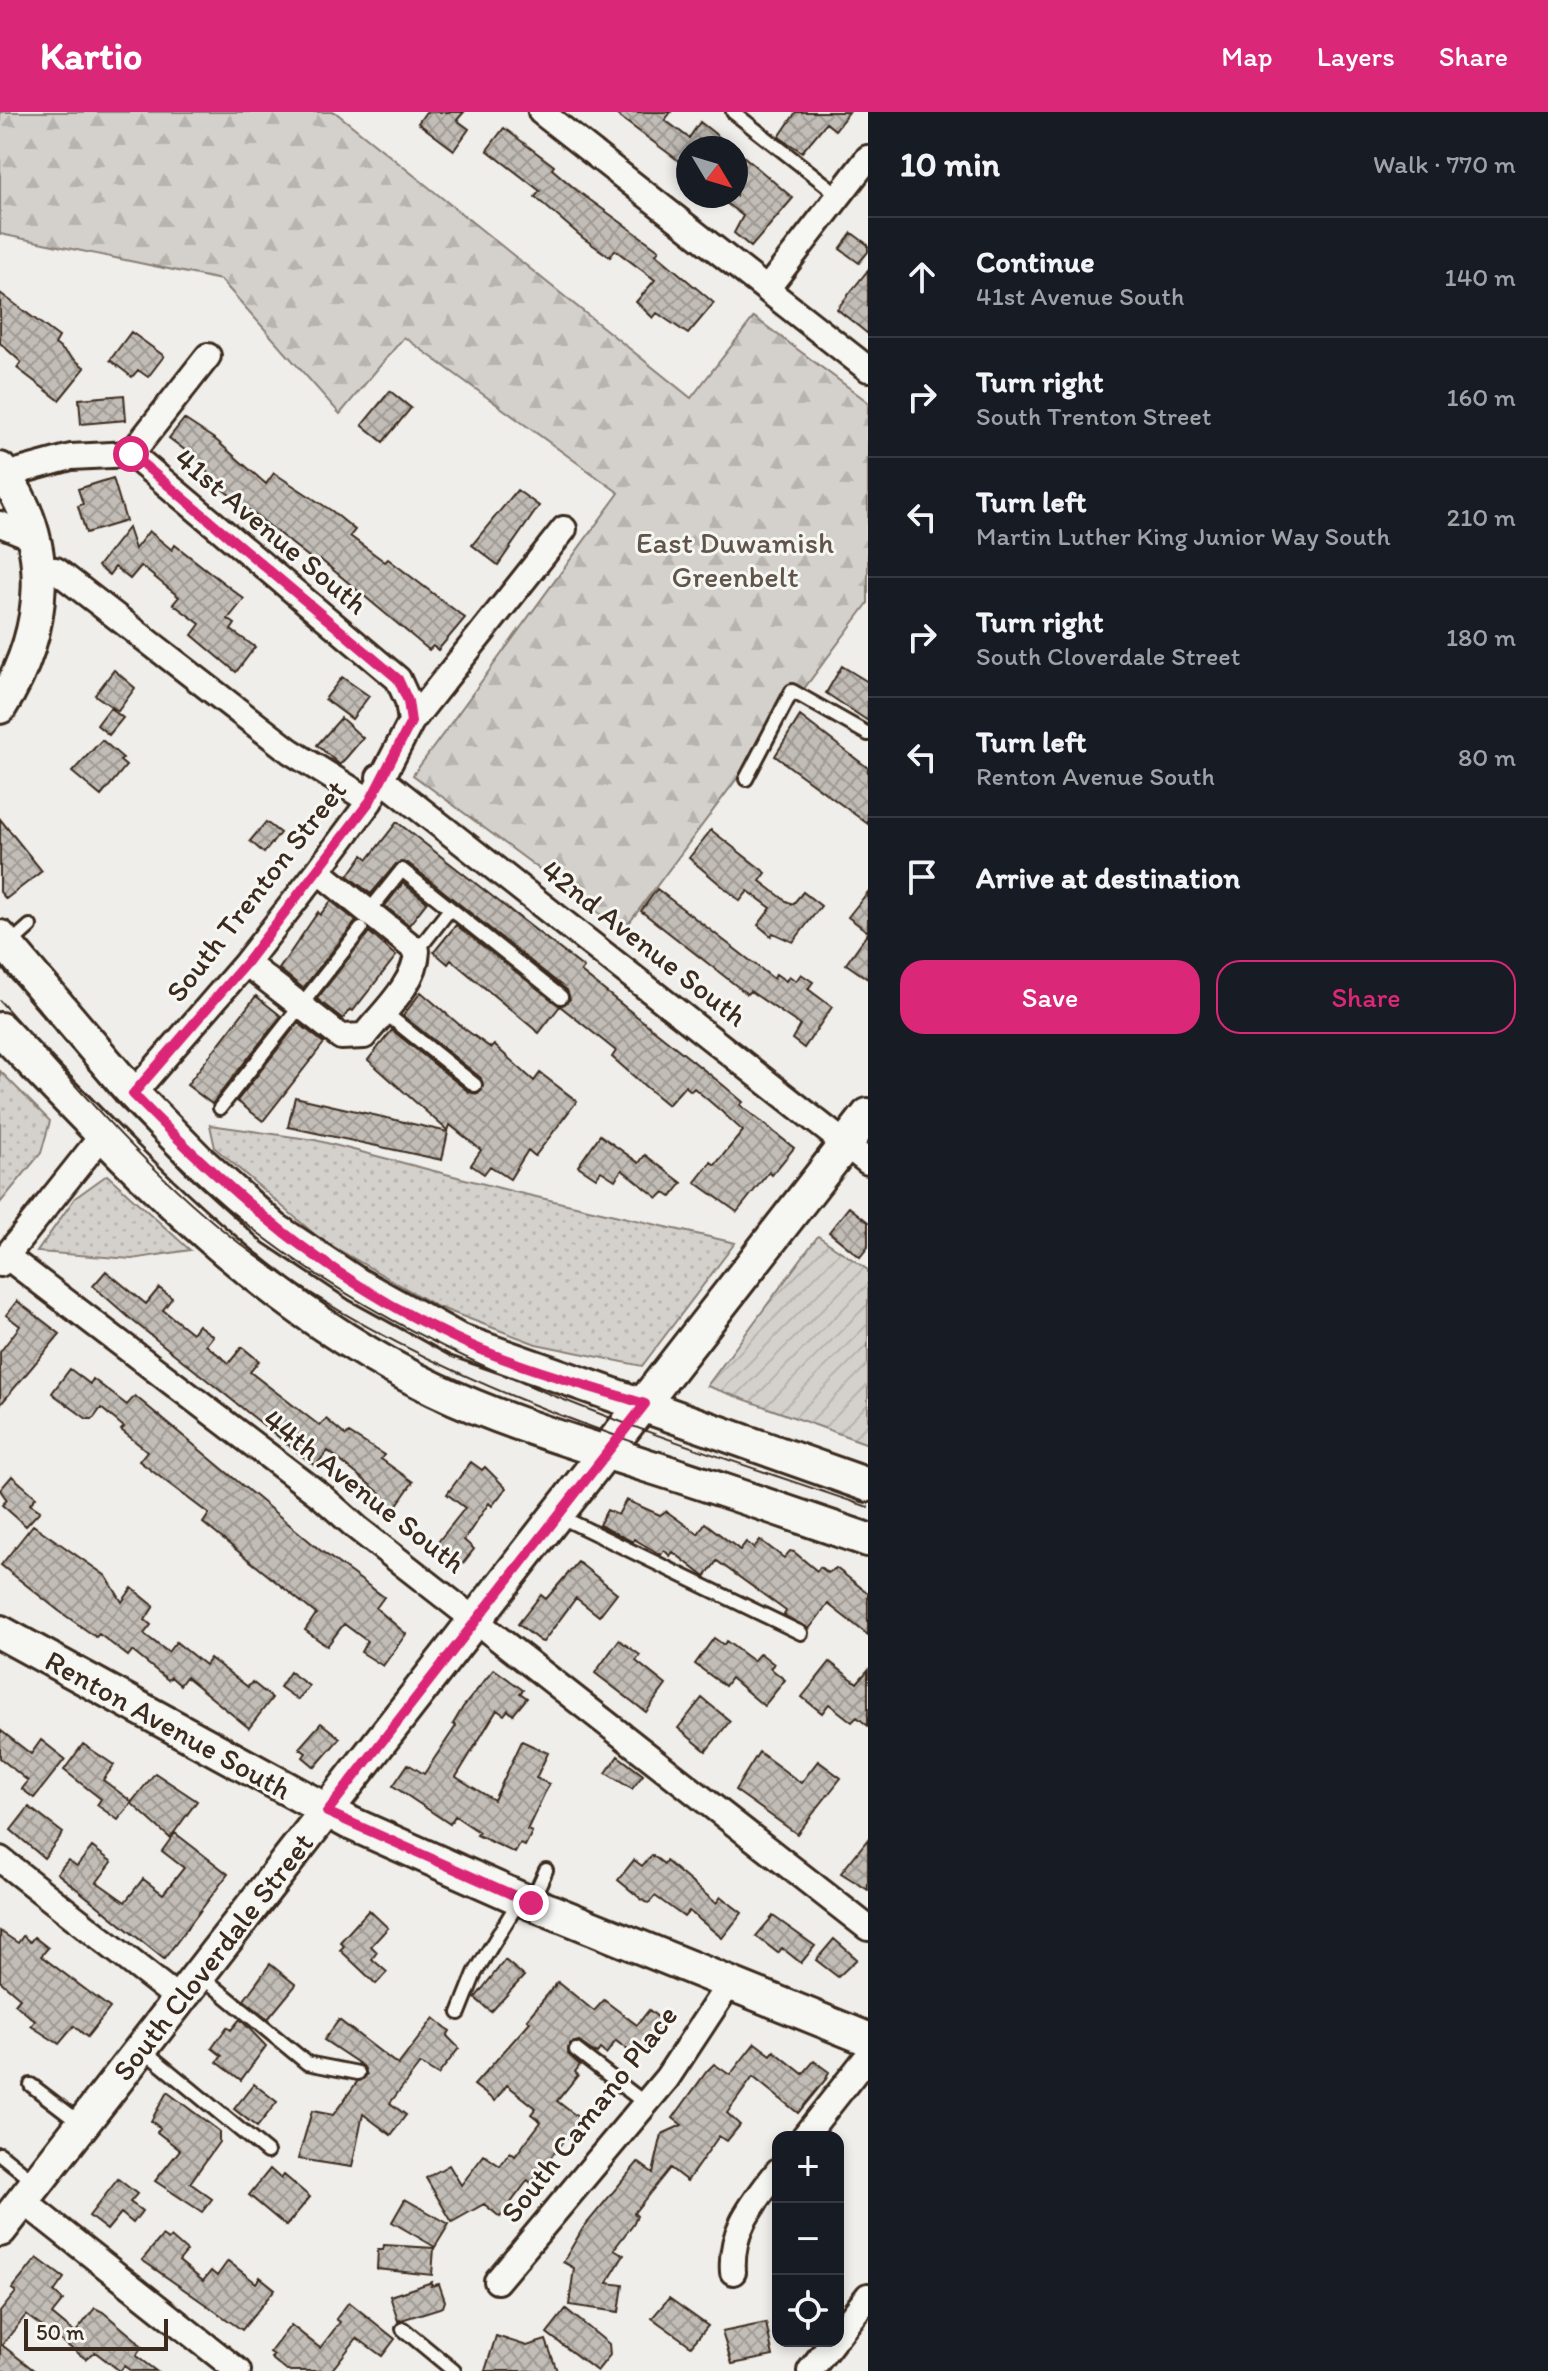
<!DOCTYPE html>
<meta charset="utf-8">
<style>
body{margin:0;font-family:Itim,sans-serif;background:#20242c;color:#f1f3f6}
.controls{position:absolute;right:24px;bottom:24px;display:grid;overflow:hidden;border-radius:16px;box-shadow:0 4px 12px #0003}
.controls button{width:72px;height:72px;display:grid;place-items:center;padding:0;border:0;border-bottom:2px solid #363941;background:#171b24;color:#f1f3f6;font:40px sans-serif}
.compass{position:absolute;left:676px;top:24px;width:72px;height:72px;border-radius:50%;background:#171b24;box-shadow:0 4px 12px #0003;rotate:128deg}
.scale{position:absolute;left:24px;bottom:20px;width:144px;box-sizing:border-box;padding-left:8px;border:4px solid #3b2a1e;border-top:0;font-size:22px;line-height:28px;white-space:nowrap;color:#3b2a1e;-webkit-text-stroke:6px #f6f6f2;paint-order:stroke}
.stop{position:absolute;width:24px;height:24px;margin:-18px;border:6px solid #db2777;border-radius:50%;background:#fff}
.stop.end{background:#db2777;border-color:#fff;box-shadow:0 2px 8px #0008}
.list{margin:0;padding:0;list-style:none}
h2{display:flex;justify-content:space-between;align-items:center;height:104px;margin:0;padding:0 32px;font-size:34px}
h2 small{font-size:26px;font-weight:400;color:#9ea1a6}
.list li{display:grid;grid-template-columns:52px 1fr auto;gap:24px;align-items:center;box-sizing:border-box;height:120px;padding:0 32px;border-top:2px solid #363941}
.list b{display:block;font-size:30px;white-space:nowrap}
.list p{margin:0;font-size:26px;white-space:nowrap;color:#9ea1a6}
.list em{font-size:26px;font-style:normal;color:#9ea1a6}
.actions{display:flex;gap:16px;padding:24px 32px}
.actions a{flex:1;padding:18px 0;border:2px solid #db2777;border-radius:24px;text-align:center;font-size:28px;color:#db2777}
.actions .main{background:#db2777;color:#fff}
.icon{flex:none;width:44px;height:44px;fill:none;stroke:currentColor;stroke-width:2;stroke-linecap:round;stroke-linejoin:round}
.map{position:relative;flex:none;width:868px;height:2259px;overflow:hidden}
header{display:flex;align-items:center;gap:48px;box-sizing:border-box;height:112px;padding:0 40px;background:#db2777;color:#fff}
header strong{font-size:38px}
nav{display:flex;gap:44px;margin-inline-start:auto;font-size:28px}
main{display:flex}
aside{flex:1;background:#171b24}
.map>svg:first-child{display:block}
.grass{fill:url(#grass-dots);stroke:#887e75;stroke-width:2}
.forest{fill:url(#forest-firs);stroke:#887e75;stroke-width:2}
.garden{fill:url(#garden-furrows);stroke:#887e75;stroke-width:2}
.building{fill:url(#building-cross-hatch);stroke:#3b2a1e;stroke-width:2}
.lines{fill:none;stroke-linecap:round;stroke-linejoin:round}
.lane-casing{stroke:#3b2a1e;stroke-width:18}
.street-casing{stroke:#3b2a1e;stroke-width:30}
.secondary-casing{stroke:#3b2a1e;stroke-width:38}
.lane{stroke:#f6f6f2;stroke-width:12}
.street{stroke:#f6f6f2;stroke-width:24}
.secondary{stroke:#f6f6f2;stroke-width:32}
.tram{stroke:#3b2a1e;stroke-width:2}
.route{stroke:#db2777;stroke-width:10}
.labels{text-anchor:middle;stroke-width:6;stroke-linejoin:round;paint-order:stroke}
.street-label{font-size:30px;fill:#3b2a1e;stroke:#f6f6f2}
.park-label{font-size:30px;fill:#61544a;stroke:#f6f6f2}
</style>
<header>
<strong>Kartio</strong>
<nav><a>Map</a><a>Layers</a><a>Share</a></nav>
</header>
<main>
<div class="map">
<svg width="868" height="2259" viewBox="0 0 868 2259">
<defs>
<pattern id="grass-dots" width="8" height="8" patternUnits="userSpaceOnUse" patternTransform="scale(2)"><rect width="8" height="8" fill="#d4d1cc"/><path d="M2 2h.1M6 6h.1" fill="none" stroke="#b7b4af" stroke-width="1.8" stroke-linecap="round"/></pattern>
<pattern id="forest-firs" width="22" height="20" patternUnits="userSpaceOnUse" patternTransform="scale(2)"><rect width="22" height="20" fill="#d4d1cc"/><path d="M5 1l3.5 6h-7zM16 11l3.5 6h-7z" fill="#b7b4af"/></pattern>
<pattern id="garden-furrows" width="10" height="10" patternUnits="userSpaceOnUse" patternTransform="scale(2)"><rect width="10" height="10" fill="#d4d1cc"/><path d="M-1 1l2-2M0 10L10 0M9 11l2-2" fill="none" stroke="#b7b4af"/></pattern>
<pattern id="building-cross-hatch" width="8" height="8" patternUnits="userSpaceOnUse" patternTransform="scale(2)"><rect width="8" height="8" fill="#c2bdb7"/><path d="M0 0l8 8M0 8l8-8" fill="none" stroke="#9f9a94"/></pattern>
</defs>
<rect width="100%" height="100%" fill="#efeeea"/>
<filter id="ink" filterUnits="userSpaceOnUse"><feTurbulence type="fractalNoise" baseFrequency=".0125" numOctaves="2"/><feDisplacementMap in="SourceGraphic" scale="16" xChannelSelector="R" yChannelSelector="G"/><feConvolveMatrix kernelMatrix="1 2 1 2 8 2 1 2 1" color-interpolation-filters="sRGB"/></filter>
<g filter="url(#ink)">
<path class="grass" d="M0,959L50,1009L41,1041L0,1091Z
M210,1013L315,1028L515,1080L735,1131L642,1254L536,1232L438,1195L320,1127L215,1036Z
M107,1063L190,1138L132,1147L37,1140L75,1086Z"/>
<path class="forest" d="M0,0H335L691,286L754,205L868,290V491L623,819L413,663L619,381L404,225L340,302L221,168L0,122Z"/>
<path class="garden" d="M818,1124L868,1158V1332L707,1274Z"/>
<path class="building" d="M426,0H464L457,8L469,17L454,38L418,11Z
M613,0H671L665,8L689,26L700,10L733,36H688V46L683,52Z
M796,0H849L835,18L826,11L802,40L779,25Z
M504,16L554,54L552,57L579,80L659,138L656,142L714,191L688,222L657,201L653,206L636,190L655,168L615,138L610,145L583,126L535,85L540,79L487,38Z
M736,38L793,86L751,135L734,121L743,104L717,84H736Z
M852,121L868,133V140L859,151L840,137Z
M868,158V222L837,197Z
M0,181L59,225L55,232L85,256L59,288L17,256L21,250L0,231Z
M131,220L164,244L148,265L138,258L132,265L110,248Z
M390,279L411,296L383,330L362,313Z
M124,283L126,308L81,312L79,287Z
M184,307L216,328L266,372L274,361L332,399L355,418L350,424L385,450L388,447L465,506L438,538L433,534L429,538L321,448L318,452L217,373L198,348L169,326Z
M113,366L126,409L86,421L78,394L83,392L78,377Z
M517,378L539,394L498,453L472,433Z
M128,416L135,437L149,419L172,438L175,433L244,487L228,507L235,512L231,518L255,535L236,560L192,523L200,512L173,492L179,485L141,454L130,467L115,455L109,463L98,454Z
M842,554L868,570V609L826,581Z
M114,558L135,576L118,599L95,583Z
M342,565L369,584L352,607L325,587Z
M110,596L123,606L109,623L97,613Z
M800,604L868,656V712L775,644Z
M341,606L363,626L340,653L317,633Z
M102,628L123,646L120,649L126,654L101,684L72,660Z
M0,707L42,759L6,787L0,780Z
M266,710L280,721L264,741L250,729Z
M397,710L584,856L581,860L723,973L743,990L740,993L794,1036L772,1063L769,1060L737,1100L695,1070L711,1050L715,1053L743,1019L721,999L694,976L691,979L685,974L668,993L646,975L612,945L616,939L560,894L570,887L567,878L408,751L396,752L371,782L348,764L363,743L368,747Z
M711,718L766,761L760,769L786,789L793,792L803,780L821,794L793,830L773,821L771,824L758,813L771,796L748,779L740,789L689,746Z
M403,771L427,790L409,813L385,794Z
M657,777L774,867L776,862L786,869L789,864L796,869L801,862L813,870L808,877L832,895L804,936L792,927L800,913L750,879L747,882L641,799Z
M868,780V820L848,805Z
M331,789L356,809L303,876L279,857L318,800L320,803Z
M456,813L560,894L539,921L451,848L448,852L434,840Z
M369,820L396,844L353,899L350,897L343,907L317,887Z
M868,821V867L846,852Z
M421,880L462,915L491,936L494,933L534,969L540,961L577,989L535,1044L528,1038L510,1067L490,1054L484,1062L471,1053L481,1038L450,1013L448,1019L368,948L392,918L469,980L478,982L482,978L481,966L403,904Z
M256,884L281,904L212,992L187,973Z
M298,911L324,931L263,1009L237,989Z
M295,985L448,1020L442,1048L288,1015Z
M600,1023L639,1051L645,1043L682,1071L671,1085L664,1080L658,1086L622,1058L615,1068L601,1059L596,1066L578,1054Z
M849,1095L868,1110V1135L860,1145L829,1120Z
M106,1159L146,1192L159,1176L172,1186L163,1198L192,1221L198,1213L213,1224L206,1233L229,1251L242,1235L259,1249L250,1260L320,1314L326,1307L346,1324L349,1321L384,1343L381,1347L413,1370L394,1397L380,1388L384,1384L328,1339L315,1354L133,1209L93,1174Z
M17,1189L60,1222L0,1293V1240L20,1214L6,1203Z
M70,1257L90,1272L93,1267L127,1293L135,1284L320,1438L384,1485L376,1496L406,1522L383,1554L361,1540L367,1529L344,1512L327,1534L305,1518L316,1502L203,1411L209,1402L139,1349L147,1339L121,1318L124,1315L101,1296L93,1307H87L54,1283L52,1281Z
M471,1350L482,1358L485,1355L506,1376L492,1394L489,1391L464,1428L474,1437L460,1455L434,1435L465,1396L447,1382Z
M12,1364L36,1385L30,1392L40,1399L26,1414L2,1393L7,1388L0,1378Z
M626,1388L660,1403L666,1399L698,1422L705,1411L740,1438L746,1430L754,1436L760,1428L784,1446L790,1439L794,1440L817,1459L820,1455L828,1461L836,1456L868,1481V1523L828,1492L809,1517L784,1503L786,1499L717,1449L705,1465L673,1440L670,1444L664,1438L661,1443L634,1427L633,1430L599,1413L607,1398L618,1403Z
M33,1413L106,1464L122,1490L132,1476L154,1494L145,1508L151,1513L144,1522L168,1540L176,1530L205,1553L210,1546L248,1575L252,1570L272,1586L249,1616L186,1565L180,1573L171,1565L168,1568L132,1539L128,1544L99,1522L96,1525L59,1499L1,1453Z
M578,1450L617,1481L599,1504L576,1486L543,1530L540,1529L518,1512L541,1483L546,1487Z
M714,1526L724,1533L726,1529L753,1549L760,1541L774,1552L770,1556L785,1568L764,1594L731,1566L725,1574L695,1552Z
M619,1528L640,1543L636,1549L666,1573L646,1600L595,1561Z
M830,1550L857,1571L868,1558V1614L857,1605L852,1610L829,1592L822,1601L802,1585Z
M494,1557L523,1578L520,1581L527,1586L513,1603L508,1598L504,1603L497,1598L456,1665L494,1688L522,1629L548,1641L536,1666L549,1672L527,1718L532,1720L525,1734L520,1732L515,1741L477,1723L479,1720L455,1704L450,1712L393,1674L408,1652L424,1662L456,1614L453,1612L463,1595Z
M290,1560L309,1574L298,1588L280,1575Z
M702,1586L730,1609L706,1639L678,1616Z
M321,1611L340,1626L315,1655L303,1645L306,1641L299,1636Z
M0,1618L31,1642L41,1628L65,1647L34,1686L22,1677L28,1669L0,1646Z
M83,1632L114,1653L103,1668L132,1690L118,1708L97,1693L101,1687L64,1658Z
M759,1640L801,1671L818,1649L841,1666L797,1722L735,1678Z
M618,1644L643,1663L632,1677L606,1661Z
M155,1661L197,1689L170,1726L131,1691Z
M29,1695L63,1721L44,1746L11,1718Z
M175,1721L228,1762L164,1847L57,1761L68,1748L77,1754L92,1735L112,1750L97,1770L125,1790L143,1767L163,1782L184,1756L162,1739Z
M868,1727V1778L841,1761Z
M652,1743L664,1752L666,1749L716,1791L721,1785L742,1801L722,1826L689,1799L684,1805L655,1784L649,1791L645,1790L618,1768L634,1748L642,1754Z
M369,1798L388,1816L371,1834L377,1840L372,1847L387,1860L376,1872L340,1838L344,1834L340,1830Z
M773,1804L815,1834L801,1851L782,1836L778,1841L756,1824Z
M0,1819L18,1831L23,1824L30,1830L34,1825L48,1836L41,1844L110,1896L87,1925L74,1914L59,1932L31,1914L35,1909L15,1892L20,1886L0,1869Z
M834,1827L857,1847L838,1865L816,1848Z
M505,1848L524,1864L491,1900L475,1886Z
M270,1852L296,1873L268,1907L244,1888Z
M558,1870L594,1899L604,1888L637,1913L649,1898L665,1911L637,1945L616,1929L606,1942L600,1937L597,1941L592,1939L578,1929L569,1932L568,1942L580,1953L575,1960L578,1963L557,1989L584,2010L574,2023L572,2021L564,2028L531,2071L528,2068L500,2105L484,2092L452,2110L426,2066L449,2053L461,2073L484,2043L500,2054L510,2040L515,2044L541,2010L531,2002L536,1996L507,1973L495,1989L474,1973L530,1910L527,1907Z
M434,1906L450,1919L447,1924L459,1936L438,1963L420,1952L390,1991L406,2003L391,2023L363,2002L352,2055L298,2047L312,1999L333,2003L357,1970L367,1963L363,1954L324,1928L339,1908L398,1953Z
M240,1907L266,1934L241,1968L217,1950L222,1944L212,1936L227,1915L231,1918Z
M755,1931L771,1943L774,1939L803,1962L814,1949L829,1960L826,1967L798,2001L753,1965L727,2001L740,2013L727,2029L719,2024L687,2069L670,2056L634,2101L637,2104L633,2112L614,2137L624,2143L607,2171L623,2173L619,2200L569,2193L574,2156L563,2150L583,2116L638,2050L653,2061L662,2022L682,2013L673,2006L707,1959L714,1952L730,1963Z
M254,1972L277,1990L257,2015L234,1997Z
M167,1980L219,2019V2030L190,2071L212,2087L202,2100L155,2069L180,2038L157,2020L160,2016L151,2009Z
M270,2057L281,2067L284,2063L310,2085L286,2114L249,2083Z
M118,2067L137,2082L130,2090L142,2099L133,2111L121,2101L107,2118L89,2104Z
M405,2087L449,2112L435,2135L392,2110Z
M162,2124L168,2128L171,2125L187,2139L179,2149L203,2169L211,2159L217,2164L228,2149L256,2171L260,2165L275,2177L242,2218L142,2148Z
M384,2133L434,2136L432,2163L377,2157L378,2138H383Z
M37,2146L64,2166L54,2180L63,2188L52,2202L75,2221L95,2196L103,2200L135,2227L142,2235L136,2244L156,2259H131L124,2254L120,2259L95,2240L86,2247L26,2203L2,2233L35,2259H0V2200L16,2180L12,2177Z
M432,2170L431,2174L439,2172L445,2189L443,2195L398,2209L390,2184Z
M669,2186L708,2214L691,2234L652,2206Z
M349,2190L395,2227L382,2244L357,2226L331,2259H287L271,2246L274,2243L270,2240L291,2213L320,2236L340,2210L336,2207Z
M566,2197L609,2232L610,2243L597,2259L547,2221Z
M766,2211L773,2244L732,2252L722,2220Z
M496,2224L527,2234L546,2228L557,2259H485Z"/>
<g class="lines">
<g class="lane-casing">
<path id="lane" d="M733,0L839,83
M746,667L792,579L868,622
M374,793L402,758L561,885
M10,832L30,814
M417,839L450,797
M384,900L475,973
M220,996L361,817
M559,1404L801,1521
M531,1791L546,1758
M200,1863L307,1951L358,1961
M459,1901L475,1861L519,1789
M142,1937L267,2040
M576,1938L646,1992
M31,1973L82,2012
M0,2042L36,2071
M403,2217L454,2259"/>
</g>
<g class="street-casing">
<path id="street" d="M541,0L868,257
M767,177L868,46
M131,342L208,244
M5,363L71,345L131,342L398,567L408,589L411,610
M0,412L34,426
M40,459L56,458L290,639L370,689
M379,665L868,1050
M246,851L341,925L364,924C383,900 416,871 417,839L318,759
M133,982L246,851L318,759L370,689L411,610L564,417
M6,1144L321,1384L357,1416L868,1816
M0,1152L101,1025
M0,1747L180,1888
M804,2025L868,1944
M22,2088L238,2259
M733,2160C730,2117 753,2092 778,2059
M497,2169L667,1966L729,1872
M838,2223L868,2184
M810,2259L833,2229"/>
</g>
<g class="secondary-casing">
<path id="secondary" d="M0,357C56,430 47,521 0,595
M0,825L133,982L200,1050L274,1117L358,1173L458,1228L868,1373
M0,917C133,1054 258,1193 435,1277C502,1309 574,1330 645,1353C720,1376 794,1403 868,1428
M0,1520L350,1711L521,1787L868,1927
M0,2118L868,1003"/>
</g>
<use href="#lane" class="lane"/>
<use href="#street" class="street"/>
<use href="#secondary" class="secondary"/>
<path class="tram" d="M0,854C72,938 142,1024 227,1096C412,1252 643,1318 868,1395
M0,889C73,971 143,1054 229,1123C414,1271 648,1334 868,1409"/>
</g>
</g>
<g class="lines" filter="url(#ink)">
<path class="route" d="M131,342L398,567L408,589L411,610L370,689L246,851L133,982C234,1085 323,1164 455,1226C515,1255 582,1272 645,1292L327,1700L531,1791"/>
</g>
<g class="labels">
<g class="street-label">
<text transform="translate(271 419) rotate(40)" y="10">41st Avenue South</text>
<text transform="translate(256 779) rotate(-52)" y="10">South Trenton Street</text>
<text transform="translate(644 831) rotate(38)" y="10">42nd Avenue South</text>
<text transform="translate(364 1379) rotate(38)" y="10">44th Avenue South</text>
<text transform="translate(168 1613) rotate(29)" y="10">Renton Avenue South</text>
<text transform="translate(213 1845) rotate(-52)" y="10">South Cloverdale Street</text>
<text transform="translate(589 2002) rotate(-52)" y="10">South Camano Place</text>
</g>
<g class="park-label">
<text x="735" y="441">East Duwamish<tspan x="735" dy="34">Greenbelt</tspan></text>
</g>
</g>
</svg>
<div class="controls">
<button>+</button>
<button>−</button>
<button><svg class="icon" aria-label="locate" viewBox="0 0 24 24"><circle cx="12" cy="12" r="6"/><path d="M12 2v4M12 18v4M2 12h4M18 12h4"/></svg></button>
</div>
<svg class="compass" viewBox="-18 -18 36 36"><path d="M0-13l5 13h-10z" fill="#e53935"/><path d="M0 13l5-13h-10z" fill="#9ea1a6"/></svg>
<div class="scale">50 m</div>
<div class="stop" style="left:131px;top:342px"></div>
<div class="stop end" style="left:531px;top:1791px"></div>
</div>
<aside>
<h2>10 min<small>Walk · 770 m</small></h2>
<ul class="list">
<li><svg class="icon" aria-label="ahead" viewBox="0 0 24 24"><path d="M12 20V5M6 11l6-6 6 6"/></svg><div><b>Continue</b><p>41st Avenue South</p></div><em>140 m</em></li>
<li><svg class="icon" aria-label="right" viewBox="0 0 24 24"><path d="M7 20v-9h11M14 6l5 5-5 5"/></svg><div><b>Turn right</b><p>South Trenton Street</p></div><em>160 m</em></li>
<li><svg class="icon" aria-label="left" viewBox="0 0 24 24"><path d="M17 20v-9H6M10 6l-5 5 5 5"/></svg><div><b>Turn left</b><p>Martin Luther King Junior Way South</p></div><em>210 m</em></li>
<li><svg class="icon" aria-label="right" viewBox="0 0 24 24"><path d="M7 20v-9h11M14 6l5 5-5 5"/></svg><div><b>Turn right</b><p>South Cloverdale Street</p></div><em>180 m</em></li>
<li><svg class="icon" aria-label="left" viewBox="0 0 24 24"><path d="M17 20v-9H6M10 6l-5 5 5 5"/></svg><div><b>Turn left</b><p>Renton Avenue South</p></div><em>80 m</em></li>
<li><svg class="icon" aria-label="arrive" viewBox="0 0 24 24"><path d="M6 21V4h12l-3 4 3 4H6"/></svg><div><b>Arrive at destination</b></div></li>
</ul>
<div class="actions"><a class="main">Save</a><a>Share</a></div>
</aside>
</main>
